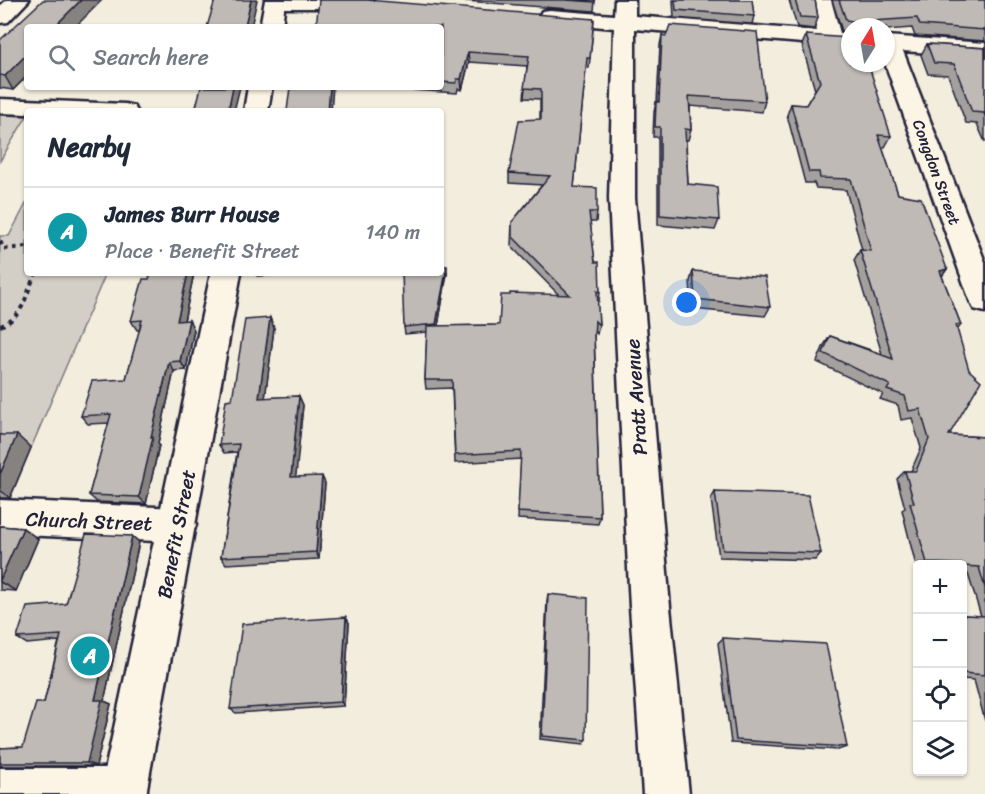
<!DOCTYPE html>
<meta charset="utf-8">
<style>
body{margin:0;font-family:Sriracha,sans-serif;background:#f6f6f7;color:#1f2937}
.controls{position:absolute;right:18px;bottom:18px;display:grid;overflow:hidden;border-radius:6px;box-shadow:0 2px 4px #0004}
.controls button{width:54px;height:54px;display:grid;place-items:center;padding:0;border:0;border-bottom:2px solid #e0e1e3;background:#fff;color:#1f2937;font:30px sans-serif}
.compass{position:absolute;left:841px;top:18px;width:54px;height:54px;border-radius:50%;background:#fff;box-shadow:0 2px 4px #0004;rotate:11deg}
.you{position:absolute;left:687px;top:303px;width:21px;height:21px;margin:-15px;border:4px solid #fff;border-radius:50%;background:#1a73e8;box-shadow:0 0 0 9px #1a73e833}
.badge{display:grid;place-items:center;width:39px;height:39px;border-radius:50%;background:#1f6fb2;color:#fff;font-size:20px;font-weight:700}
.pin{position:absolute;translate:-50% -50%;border:3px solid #fff;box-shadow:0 2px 6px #0006}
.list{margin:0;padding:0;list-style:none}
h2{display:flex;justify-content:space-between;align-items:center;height:78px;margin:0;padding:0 24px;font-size:26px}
h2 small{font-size:20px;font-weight:400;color:#747a83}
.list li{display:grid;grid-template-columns:39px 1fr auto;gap:18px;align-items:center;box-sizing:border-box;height:90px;padding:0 24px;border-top:2px solid #e0e1e3}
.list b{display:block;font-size:22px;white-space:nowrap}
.list p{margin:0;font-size:20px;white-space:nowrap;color:#747a83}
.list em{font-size:20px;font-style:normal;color:#747a83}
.icon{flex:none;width:33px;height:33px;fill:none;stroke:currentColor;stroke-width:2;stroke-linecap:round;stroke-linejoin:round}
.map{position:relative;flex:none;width:985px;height:794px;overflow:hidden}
.search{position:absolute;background:#fff;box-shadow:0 2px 4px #0004;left:24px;top:24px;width:420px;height:66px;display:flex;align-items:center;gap:15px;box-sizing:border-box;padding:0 21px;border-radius:6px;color:#747a83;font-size:22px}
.panel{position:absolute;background:#fff;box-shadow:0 2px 4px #0004;left:24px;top:108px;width:420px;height:168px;border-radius:6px}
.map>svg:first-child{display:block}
.green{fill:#d4cfc6;stroke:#7b7880;stroke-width:1.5}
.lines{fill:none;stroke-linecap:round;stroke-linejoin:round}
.minor-casing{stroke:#22223b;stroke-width:5}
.tertiary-casing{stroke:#22223b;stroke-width:5}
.primary-casing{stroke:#22223b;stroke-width:5}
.path{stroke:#22223b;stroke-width:4;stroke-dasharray:4.5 4.5;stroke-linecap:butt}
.minor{fill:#fcf5e5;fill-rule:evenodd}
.tertiary{fill:#fcf5e5;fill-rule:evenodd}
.primary{fill:#fcf5e5;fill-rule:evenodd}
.wall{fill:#a4a09d;stroke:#22223b;stroke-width:1.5}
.shaded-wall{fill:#86827f;stroke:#22223b;stroke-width:1.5}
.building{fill:#bfbab6;stroke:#22223b;stroke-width:1.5}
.labels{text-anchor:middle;stroke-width:4.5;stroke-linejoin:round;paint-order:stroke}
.far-street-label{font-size:16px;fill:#22223b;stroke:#fcf5e5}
.street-label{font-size:20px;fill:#22223b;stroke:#fcf5e5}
</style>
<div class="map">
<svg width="985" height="794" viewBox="0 0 985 794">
<rect width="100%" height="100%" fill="#f3edde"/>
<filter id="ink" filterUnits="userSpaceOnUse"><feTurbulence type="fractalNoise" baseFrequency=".0167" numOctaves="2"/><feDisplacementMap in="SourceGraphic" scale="12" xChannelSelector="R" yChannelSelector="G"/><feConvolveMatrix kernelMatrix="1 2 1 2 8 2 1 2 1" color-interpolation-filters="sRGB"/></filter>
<g filter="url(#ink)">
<path class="green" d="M0,115L27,116L0,161Z
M27,202V273H106L31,448H0V236H9Z"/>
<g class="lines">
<g class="minor-casing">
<path id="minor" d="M266,0H373L374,2L371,6L364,8H275L268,6L265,2Z
M615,0H635V16L817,31L811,0H831L840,33H850V47L635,29V198L670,607L689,794H643L630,607L609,198L614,28L550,22L542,21L539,16L542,11L550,10L614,15Z
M886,36L985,43V57L903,51L985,262V312L974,309L970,301L885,63Z
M0,99L125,104L134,106L137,111H27V114L0,113Z
M0,500L178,508L191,513L196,525L191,537L178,542L0,534Z
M0,768H124L140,775L147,791L145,794H0Z"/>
</g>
<g class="tertiary-casing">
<path id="tertiary" d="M265,0H285L282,27H260Z
M248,87H272L268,111H244Z
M211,273H241L146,794H100Z"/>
</g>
<g class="primary-casing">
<path id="primary" d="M7,0H29L8,22L0,23V6Z"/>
</g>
<path class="path" d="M0,241L4,249L27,247
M0,326C25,317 25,294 36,273"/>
<use href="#minor" class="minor"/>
<use href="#tertiary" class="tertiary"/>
<use href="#primary" class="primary"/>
</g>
<path class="wall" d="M452,0H595L594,11Z
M673,0H752L754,16L752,24L674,18Z
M789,0H815L818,18L814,29L797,27Z
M832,0H985V41L915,36L912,28L886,30V27H850V33L842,31Z
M594,19L589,68H586L574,187L597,212L596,222H590L595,262L600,292L599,301H597L599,325L597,334L594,331L600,517L598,524L518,519L521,459L455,463L452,388L426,389L425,380L427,332L405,334L404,327L447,274L438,326L499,325L559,295L511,246L512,222L542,185L509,183V173L540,119V99L524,98L527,66L469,62L462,90L458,89L457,93L397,89V87H441V27Z
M27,27V76L13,90L0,88V40Z
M662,35L765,101L762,112L690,106L691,130L688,140H686L688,184L719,220L715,230L658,225V137H653L654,112L656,102H657L660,45Z
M806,35L891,136L885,147H882L898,194L947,269L942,276L961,325L958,329L949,435L985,437V721L974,680L963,679V615L981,616L968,574L963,573V564H918L917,570L902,510L905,508L897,479L905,471H911L921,448L912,418L901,420L898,405L880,399L883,394L817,362L824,345L830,336L882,354L854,260L860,250H862L846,190L816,188L814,183H805L787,115L791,104L806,105L815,90L802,45Z
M927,44L985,48V142L977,124L966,123L948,75L928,74L921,55Z
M693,271L770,307L765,316L692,309L690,281Z
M194,273L184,321L189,320L194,330L186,370L174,371L158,443L159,445L146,504L97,502L89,495L109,423L88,424L81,416L126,379L140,330H137L131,321Z
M256,273H327L257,276Z
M270,318L274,328L265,398L299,396L303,405L295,477L325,483L319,559L226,564L221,557L237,452L224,453L219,445Z
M0,435L31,448L10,498H0Z
M715,492L821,553L815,560L719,557L711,499Z
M0,526L23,528L38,539L16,591L0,590Z
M132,536L139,542L104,701L111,704L96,766H3L0,765V748L23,747L44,703L59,641L27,644L17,638L66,604Z
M548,594L586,740L584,744L540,739L547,600Z
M346,617L349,623L344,706L236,713L230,709Z
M723,638L847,747L838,750L731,743L718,643Z"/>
<path class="shaded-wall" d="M81,0H102L75,27H54Z
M251,0H257L251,27H246L245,25Z
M468,52L469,62L462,90L461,79Z
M27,54V76L13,90L5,76Z
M233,87H240L234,111H228Z
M330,87H333L331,111H328Z
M447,266V274L437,331L436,324Z
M947,269L940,279V271Z
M188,273H194L182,330L177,321Z
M270,318L274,328L264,407L259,398Z
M189,320L194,330L186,370L180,361Z
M169,362L174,371L158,443L159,445L146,504L139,497L151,437Z
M299,396L303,405L295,485L291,477Z
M17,435L31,448L10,498L0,490V474Z
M322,476L325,483L319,559L316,552Z
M23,528L38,539L16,591L0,582V580Z
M132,536L139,542L104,701L111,704L96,766L87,763L95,700Z
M346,617L349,623L344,706L341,702Z"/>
<path class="building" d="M43,0H81L54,27H27V54L5,76L0,75V40Z
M215,0H251L245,25H247V27H207Z
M319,0H367L594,19L590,58H587L574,187L597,188V212H589L595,262H599L600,292L597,291L599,325L595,321L594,336L600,517L518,512L521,451L455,455L452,380H425L427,326L499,325L501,295H510V293L570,295L512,236V222L550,176L509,173L519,120L541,119V89L524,88L529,56L468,52L461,79H457L456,83L441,82V27H316Z
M566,0H595V2Z
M675,0H752L754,16L676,10Z
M795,0H815L818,18L800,17Z
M839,0H985V30L920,25L917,18L857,22L859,27H857V22L846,20Z
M670,25L757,32L765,101L689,96L691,130L685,129L688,184L717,187L719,220L660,215V127H655L656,102H659L662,35L666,36Z
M806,35L850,38V63H868L891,136L878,135L898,194L921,198L947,269L940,271L961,325H956L969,370L981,381L949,435L985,437V588L979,567L963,566V564L927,563L910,503H914L905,471H916L929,439L920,409L909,411L905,396L887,390L890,385L823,353L830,336L893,359L860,250L871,251L851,179L820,178L819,172H809L791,104L806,105L820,82Z
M927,44L985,48V116L984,113L972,112L954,64L934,63Z
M201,87H233L228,111H195Z
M290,87H330L328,111H287Z
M441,266H447L436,324L404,327L402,273H441Z
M693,271L765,277L770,307L695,299Z
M151,273H188L177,321L189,320L180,361L169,362L151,437H153L139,497L89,495L111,414L81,416L92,381L126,379L142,320L131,321L143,279H149Z
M270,318L259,398L299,396L291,477L322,476L316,552L221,557L239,444L219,445L226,400L232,399L245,320Z
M0,435H17L0,474Z
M715,492L808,495L821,553L723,550Z
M0,526L23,528L0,580Z
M86,534L132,536L95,700H102L87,763H0V748L23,747L36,703H44L61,635L17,638L27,607L66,604Z
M548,594L588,598L586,740L542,736Z
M963,615L985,616V675L963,673Z
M346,617L341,702L230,709L242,624Z
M723,638L826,644L847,747L736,740Z"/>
</g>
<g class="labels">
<g class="far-street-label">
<text transform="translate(937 172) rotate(70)" y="6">Congdon Street</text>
</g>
<g class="street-label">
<text transform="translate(636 397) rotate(-94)" y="7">Pratt Avenue</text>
<text transform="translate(89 521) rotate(2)" y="7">Church Street</text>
<text transform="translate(176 534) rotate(-79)" y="7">Benefit Street</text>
</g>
</g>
</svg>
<div class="controls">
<button>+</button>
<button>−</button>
<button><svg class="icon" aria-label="locate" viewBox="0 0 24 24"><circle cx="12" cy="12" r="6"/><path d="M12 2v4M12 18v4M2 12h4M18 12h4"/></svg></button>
<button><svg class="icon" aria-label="layers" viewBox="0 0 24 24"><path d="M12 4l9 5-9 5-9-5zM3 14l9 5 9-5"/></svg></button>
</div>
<svg class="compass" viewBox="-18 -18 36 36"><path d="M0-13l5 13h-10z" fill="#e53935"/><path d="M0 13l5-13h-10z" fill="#747a83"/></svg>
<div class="you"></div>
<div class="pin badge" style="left:90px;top:656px;background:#0f9aa8">A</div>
<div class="search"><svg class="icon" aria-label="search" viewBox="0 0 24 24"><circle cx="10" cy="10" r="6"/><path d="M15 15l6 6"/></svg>Search here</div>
<section class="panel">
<h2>Nearby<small></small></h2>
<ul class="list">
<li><span class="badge" style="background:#0f9aa8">A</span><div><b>James Burr House</b><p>Place · Benefit Street</p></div><em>140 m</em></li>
</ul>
</section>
</div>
